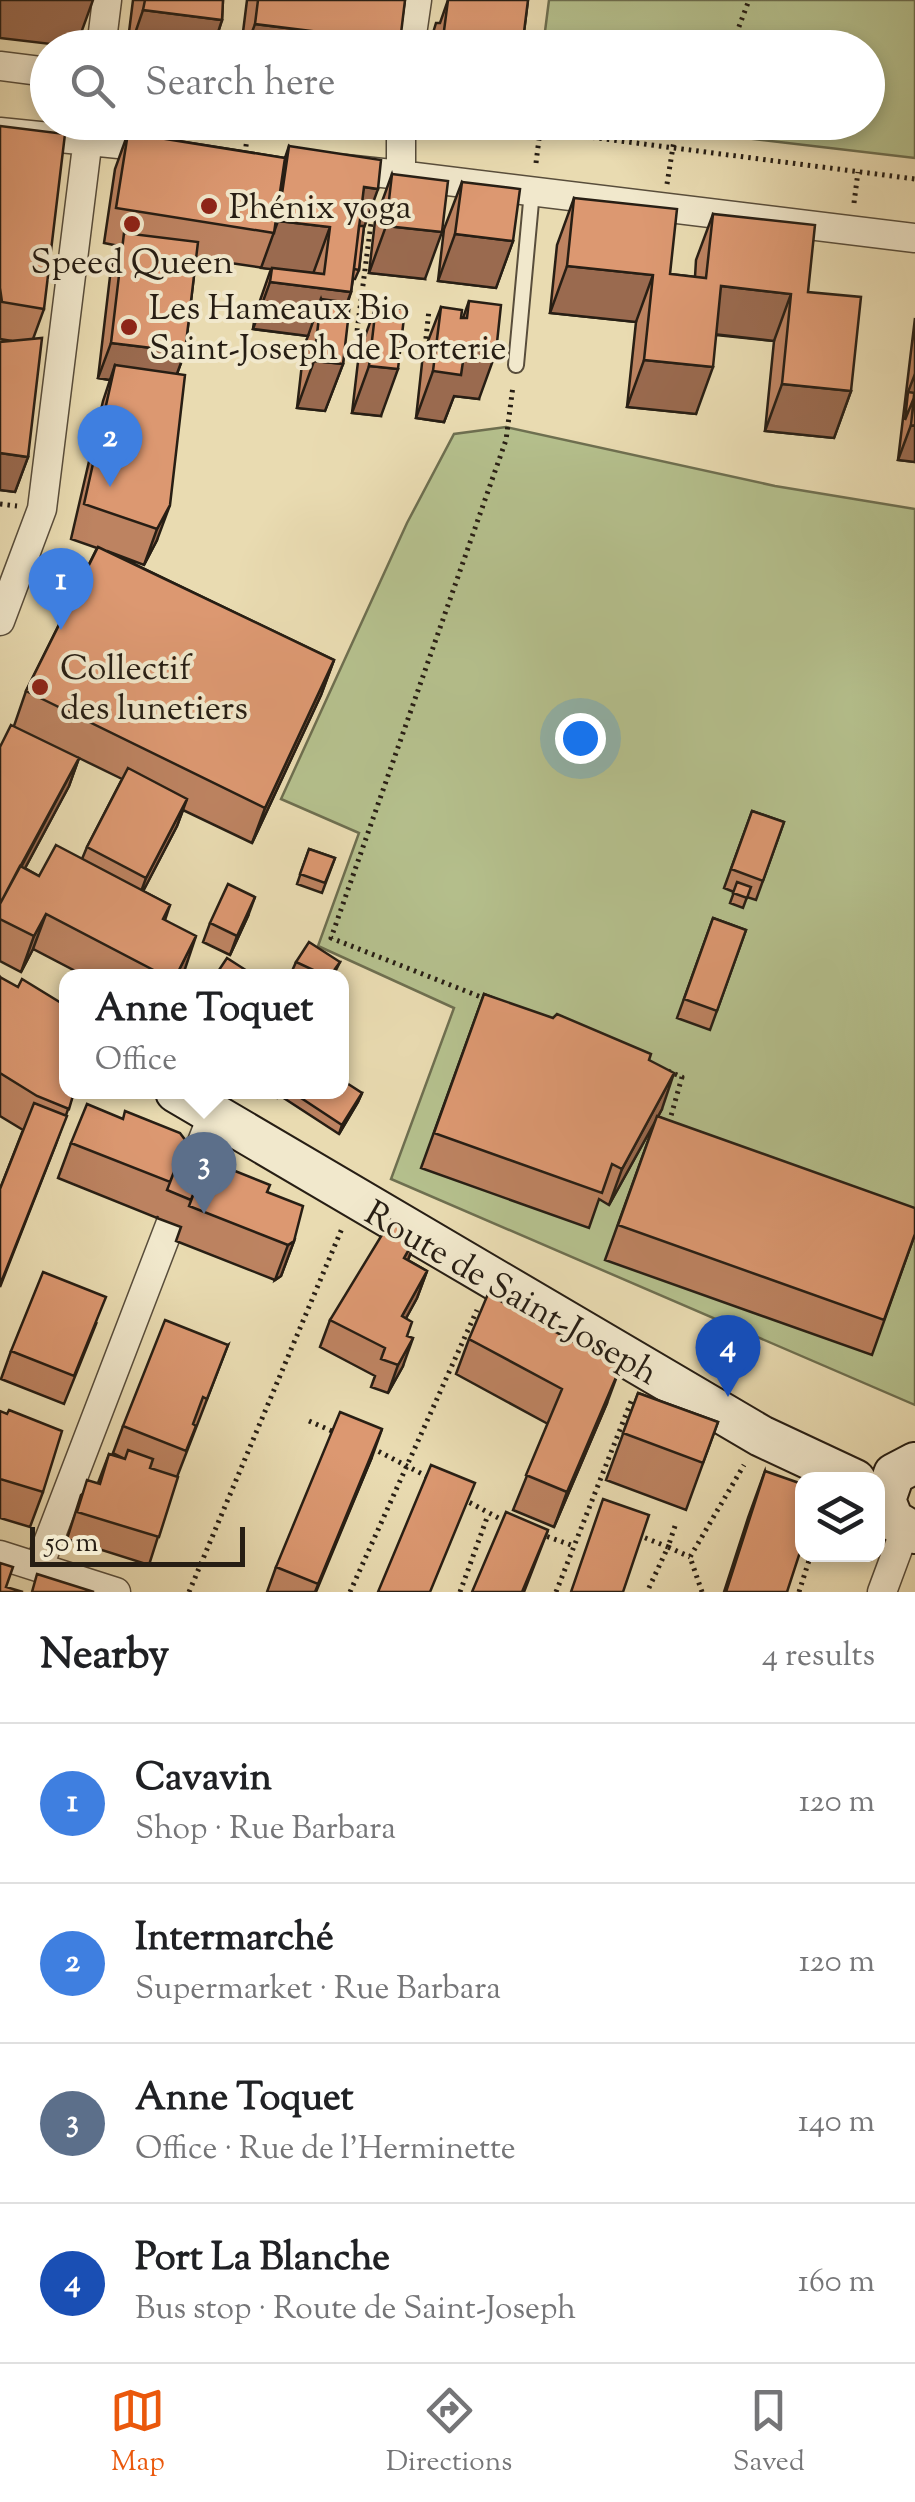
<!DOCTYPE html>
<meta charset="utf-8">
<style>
body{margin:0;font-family:"Sorts Mill Goudy",serif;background:#f2f2f2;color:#202124}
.controls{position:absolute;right:30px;bottom:30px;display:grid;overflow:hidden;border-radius:20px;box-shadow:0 5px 15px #0003}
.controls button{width:90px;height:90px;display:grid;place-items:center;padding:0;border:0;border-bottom:2px solid #e0e0e0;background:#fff;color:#202124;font:50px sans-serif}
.scale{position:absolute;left:30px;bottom:25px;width:215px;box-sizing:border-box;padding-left:10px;border:5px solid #271e14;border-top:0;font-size:28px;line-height:35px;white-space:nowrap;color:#271e14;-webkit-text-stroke:8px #f1e8cc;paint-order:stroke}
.you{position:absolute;left:580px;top:738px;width:35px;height:35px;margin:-25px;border:8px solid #fff;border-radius:50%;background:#1a73e8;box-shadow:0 0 0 15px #1a73e833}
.badge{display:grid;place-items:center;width:65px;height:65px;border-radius:50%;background:#ea580c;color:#fff;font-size:32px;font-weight:700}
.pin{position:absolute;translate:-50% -82px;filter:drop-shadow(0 2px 5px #0008)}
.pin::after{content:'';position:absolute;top:52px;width:35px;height:30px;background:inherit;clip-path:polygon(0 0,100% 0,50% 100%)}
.popup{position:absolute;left:59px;top:969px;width:290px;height:130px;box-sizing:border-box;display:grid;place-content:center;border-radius:20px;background:#fff;filter:drop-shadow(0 2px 8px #0005);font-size:32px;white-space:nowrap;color:#757577}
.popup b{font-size:38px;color:#202124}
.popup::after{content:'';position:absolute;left:50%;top:100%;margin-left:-20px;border:20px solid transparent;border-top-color:#fff}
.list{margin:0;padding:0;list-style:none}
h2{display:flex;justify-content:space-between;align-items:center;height:130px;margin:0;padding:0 40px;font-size:42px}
h2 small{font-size:32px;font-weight:400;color:#757577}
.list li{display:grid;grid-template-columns:65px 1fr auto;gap:30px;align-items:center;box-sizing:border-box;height:160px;padding:0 40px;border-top:2px solid #e0e0e0}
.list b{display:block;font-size:38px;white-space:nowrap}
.list p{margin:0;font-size:32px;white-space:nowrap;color:#757577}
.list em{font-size:32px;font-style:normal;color:#757577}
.icon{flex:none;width:55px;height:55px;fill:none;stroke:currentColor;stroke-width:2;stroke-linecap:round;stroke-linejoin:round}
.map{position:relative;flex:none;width:915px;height:1592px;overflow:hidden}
.search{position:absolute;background:#fff;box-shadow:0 5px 15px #0003;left:30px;right:30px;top:30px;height:110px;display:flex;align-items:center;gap:25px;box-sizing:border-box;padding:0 35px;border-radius:55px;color:#757577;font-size:38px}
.sheet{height:770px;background:#fff}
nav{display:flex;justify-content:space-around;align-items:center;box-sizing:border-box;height:140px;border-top:2px solid #e0e0e0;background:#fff;font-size:28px;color:#757577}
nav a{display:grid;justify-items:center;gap:5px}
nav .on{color:#ea580c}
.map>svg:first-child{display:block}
.green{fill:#b5c08d;stroke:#6e6f50;stroke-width:2.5}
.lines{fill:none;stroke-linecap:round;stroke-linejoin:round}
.lane-casing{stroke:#584d3b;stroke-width:18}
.street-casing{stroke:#584d3b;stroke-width:31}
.secondary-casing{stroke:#271e14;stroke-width:44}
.path{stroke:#271e14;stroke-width:5;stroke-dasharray:2.5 5;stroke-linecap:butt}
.lane{stroke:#f1e8cc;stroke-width:14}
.street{stroke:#f1e8cc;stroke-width:28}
.secondary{stroke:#f1e8cc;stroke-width:40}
.wall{fill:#bd8361;stroke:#271e14;stroke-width:2.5;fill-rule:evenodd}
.shaded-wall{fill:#9a6a4f;stroke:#271e14;stroke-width:2.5}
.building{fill:#dc9871;stroke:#271e14;stroke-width:2.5}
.poi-dot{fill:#8f2418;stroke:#f1e8cc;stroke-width:4}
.labels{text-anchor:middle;stroke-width:8;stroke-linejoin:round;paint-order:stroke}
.poi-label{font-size:35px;fill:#271e14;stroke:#f1e8cc;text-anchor:start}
.street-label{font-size:35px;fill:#271e14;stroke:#f1e8cc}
</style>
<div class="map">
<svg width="915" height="1592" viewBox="0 0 915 1592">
<rect width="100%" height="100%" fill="#e9dbb1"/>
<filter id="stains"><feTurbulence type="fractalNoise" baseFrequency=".002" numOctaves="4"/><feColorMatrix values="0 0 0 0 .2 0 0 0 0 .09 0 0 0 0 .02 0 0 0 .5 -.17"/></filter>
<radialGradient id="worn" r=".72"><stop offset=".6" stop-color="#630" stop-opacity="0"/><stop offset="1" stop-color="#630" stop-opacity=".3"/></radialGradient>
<path class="green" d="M549,0H915V158L618,123L868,122V48L543,47Z
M506,427L775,486L915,509V1405L391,1179L454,1008L318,946L359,833L281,799L407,523L454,434Z"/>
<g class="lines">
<g class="lane-casing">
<path id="lane" d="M516,365L532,191"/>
</g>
<g class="street-casing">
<path id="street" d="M101,48L107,0
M410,48L417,0
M0,66L48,72
M0,132L158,148
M345,169L401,175V122
M407,176L915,238
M0,621L42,509L90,122
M180,1198L213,1114
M0,1555L116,1592
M39,1566L170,1225
M882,1592L905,1530"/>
</g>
<g class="secondary-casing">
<path id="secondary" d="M176,1092L761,1436L855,1480
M915,1463L894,1474L885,1500L893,1520L915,1533"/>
</g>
<path class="path" d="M731,48L749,0
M473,122L915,179
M245,154L249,122
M536,163L540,131
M667,184L677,122
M854,203L858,172
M370,341L356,339L374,200
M396,344L425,347L429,310
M0,504L17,506
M486,999L331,938L506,440L513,386
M668,1071L682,1077L669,1123
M309,1421L334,1432
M372,1448L428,1477
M463,1499L506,1522
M675,1526L668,1547L690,1557
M540,1534L574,1546
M638,1535L668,1547L647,1592
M189,1592L343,1226
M350,1592L477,1310
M460,1592L488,1515
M556,1592L632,1399
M702,1592L690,1557L744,1465
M799,1592L811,1554"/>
<use href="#lane" class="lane"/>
<use href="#street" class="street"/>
<use href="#secondary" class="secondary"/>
</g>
<path class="wall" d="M133,0H223L222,20L213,48H127Z
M247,0H405L398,48H241Z
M448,0H528L522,48H431L433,33L436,23H440Z
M0,126L44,309L33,339L28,457L15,492L0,490V342L12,341L0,339Z
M128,133L285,158L289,146L364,226L359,270L355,279H353L351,292L348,302L343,364L325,411L297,408L304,346L308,336L253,329L255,315L271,269L196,258L185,352L177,374L157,540L144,565L107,551L334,660L321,695L252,843L183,810L177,826L143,891L170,905L165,920L184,972L181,976H85L33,949L21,972L0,961V747L14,726L26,691L97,548L71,539L103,401L110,380L98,378L111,268L119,246L104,243L115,169ZM79,758L122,779L87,847L82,859L39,876L25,868L69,786Z
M392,174L425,279L369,273L375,221Z
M462,182L513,241L496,288L438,281L444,229Z
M574,198L670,274L695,277L696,260L713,214L808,292L851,391L834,438L765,431L774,341L716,335L696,414L627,407L636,322L550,313L557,245Z
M469,301L479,399L454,396L444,422L416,418L423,354L441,307L463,318Z
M376,306L381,416L352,413L359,353Z
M915,318V462L898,460Z
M752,811L784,822L756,900L747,897L743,908L730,903L734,892L724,888Z
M309,849L335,858L322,893L297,884Z
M248,916L230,955L203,942L210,923Z
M713,918L746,930L710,1030L677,1018Z
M296,962H340L333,976H303L292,971Z
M0,977L72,1098L56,1144L0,1287V1189L23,1130L0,1116Z
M484,994L649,1060L662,1109L609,1205L599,1199L589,1228L421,1168Z
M265,1092H342L362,1093L358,1102L339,1134L279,1095L277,1098Z
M657,1116L915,1234L872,1355L605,1260Z
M71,1143L177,1167L200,1176L267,1192L294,1241L281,1276L275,1280L176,1241L181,1227L157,1218L158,1216L157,1218L58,1178Z
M417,1235L408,1260L427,1271L417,1298L406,1318L407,1336L403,1366L388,1393L371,1387L375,1376L320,1347L330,1320Z
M96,1324L64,1404L1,1379L11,1351Z
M469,1339L607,1403L554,1527L513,1510L548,1424L456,1374Z
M228,1345L177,1477L149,1565L67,1539L81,1495L98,1483L109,1454L125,1459L113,1453L123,1426Z
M638,1393L718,1422L686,1510L606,1480Z
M0,1411L43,1492L30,1527L0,1518Z
M372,1457L316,1592H267L276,1567Z
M765,1471L787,1592H724L748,1518Z"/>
<path class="shaded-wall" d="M0,0H93L76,47L0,38Z
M143,10L222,20L213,48H130Z
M255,24L400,42L398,48H246Z
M364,187L378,189L361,236L349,235Z
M278,221L330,227L313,274L261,268Z
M386,226L442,232L425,279L369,273Z
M455,234L513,241L496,288L438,281Z
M567,266L653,275L636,322L550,313Z
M270,282L351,292L334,339L321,299L308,336L253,329Z
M721,286L791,294L774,341L704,333Z
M111,343L185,352L172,387L115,365L110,380L98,378Z
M465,348L496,352L479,399L454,396L444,422L416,418L433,371Z
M644,360L713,367L696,414L627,407Z
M314,361L343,364L325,411L297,408Z
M369,366L398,369L381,416L352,413Z
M915,374V401L908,392Z
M782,384L851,391L834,438L765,431Z
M911,425L915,426V462L898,460Z
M0,453L28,457L15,492L0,490Z
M170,505L157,540L144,565L157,529Z
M334,660L321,695L252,843L265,808Z
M79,758L69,786L0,915V907Z
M187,799L177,826L136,905L146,878Z
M255,897L248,916L230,955L237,936Z
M46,914L33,949L21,972L34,936Z
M196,936L184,972L181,976H176Z
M674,1073L662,1109L609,1205L622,1169Z
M362,1093L358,1102L339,1134L342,1125Z
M417,1235L407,1263L404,1258Z
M294,1241L281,1276L275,1280L288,1245Z
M427,1271L417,1298L392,1344L402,1316Z
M413,1338L403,1366L388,1393L398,1365Z
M620,1368L607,1403L554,1527L567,1492Z
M382,1429L372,1457L315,1592Z
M548,1530L524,1592H522Z"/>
<path class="building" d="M145,0H223L222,20L143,10Z
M258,0H405L400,42L255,24Z
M448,0H528L522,48H454L442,46Z
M0,126L65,134L44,309L2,302L0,288Z
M128,133L285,158L274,233L116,208Z
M289,146L381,160L378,189L364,187L351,292L270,282L272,268L324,274L330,227L278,221Z
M392,174L448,181L442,232L386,226Z
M462,182L520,189L513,241L455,234Z
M574,198L677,209L670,274L706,278L713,214L815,225L808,292L861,297L851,391L782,384L791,294L721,286L713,367L644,360L653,275L567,266Z
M359,226H364L359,270L354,269Z
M124,233L198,242L185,352L111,343Z
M321,299L350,303L343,364L314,361Z
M469,301L501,305L496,352L465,348L461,375L433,371L441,307L462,310L461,318H467Z
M376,306L405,309L398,369L369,366Z
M42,338L28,457L0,453V342Z
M115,365L185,375L170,505L157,529L84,504Z
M908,392L915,393V395L905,420Z
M914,395H915V426L911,425Z
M98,547L334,660L265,808L26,691Z
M11,725L79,758L0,904V747Z
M128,768L187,799L146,878L87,847Z
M752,811L784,822L763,881L731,869Z
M56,845L170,905L163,919L196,936L176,976H165L46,914L34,936L0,919V904L20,866L39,876Z
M309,849L335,858L325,883L300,874Z
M737,882L751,887L747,898L733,893Z
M228,884L255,897L237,936L210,923Z
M713,918L746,930L717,1011L684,999Z
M309,942L340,962L330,976H326L296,962Z
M227,958L255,976H215Z
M0,977L18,987L22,979L66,1006V1092H74L69,1109L37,1096L0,1073Z
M484,994L553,1018L557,1014L651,1054L649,1060L674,1073L622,1169L612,1164L602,1193L434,1133Z
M342,1080L362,1093L342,1125L292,1092H342Z
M34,1103L67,1116L0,1285V1189Z
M87,1104L123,1119L125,1111L180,1133L186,1141L170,1182L71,1143Z
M657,1116L915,1208V1234L884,1320L618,1225Z
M215,1163L270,1185L267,1192L303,1206L294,1241L288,1245L189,1206L205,1164Z
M176,1167L200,1176L191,1200L167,1190Z
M391,1220L417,1235L404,1258L427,1271L402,1316L412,1322L407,1336L413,1338L398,1365L381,1359L385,1348L330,1320Z
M43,1272L106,1297L74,1376L11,1351Z
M488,1294L620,1368L567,1492L526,1475L562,1389L469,1339Z
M165,1320L228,1345L207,1399L203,1397L193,1424L196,1426L186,1451L123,1426Z
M638,1393L718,1422L703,1463L623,1433Z
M9,1410L62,1431L43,1492L0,1479V1411L7,1414Z
M340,1412L382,1429L318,1584L276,1567Z
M128,1450L153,1459L150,1468L178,1477L159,1537L77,1512L87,1480L100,1484L109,1454L125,1459Z
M431,1465L475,1483L430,1592H378Z
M765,1471L802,1484V1546L787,1592H726Z
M603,1499L649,1515L623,1592H571Z
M506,1512L548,1530L522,1592H472Z
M0,1563L13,1567L6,1587L23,1592H0Z
M37,1574L94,1592H32Z"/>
<g class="poi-dot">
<circle cx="209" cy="206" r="10"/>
<circle cx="132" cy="224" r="10"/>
<circle cx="129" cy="327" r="10"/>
<circle cx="40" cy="687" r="10"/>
</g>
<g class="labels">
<g class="poi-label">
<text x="229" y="218">Phénix yoga</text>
<text x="132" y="273" text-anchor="middle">Speed Queen</text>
<text x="149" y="319">Les Hameaux Bio<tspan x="149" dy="40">Saint-Joseph de Porterie</tspan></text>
<text x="60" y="679">Collectif<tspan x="60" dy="40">des lunetiers</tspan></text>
</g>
<g class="street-label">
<text transform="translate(512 1292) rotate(30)" y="12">Route de Saint-Joseph</text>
</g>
</g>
<rect width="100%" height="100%" filter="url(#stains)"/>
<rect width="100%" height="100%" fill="url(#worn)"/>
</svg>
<div class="controls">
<button><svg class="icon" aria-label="layers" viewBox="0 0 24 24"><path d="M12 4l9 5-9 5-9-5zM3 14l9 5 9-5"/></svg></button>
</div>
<div class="scale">50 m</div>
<div class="you"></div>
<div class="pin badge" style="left:61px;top:630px;background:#3f7fe0">1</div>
<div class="pin badge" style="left:110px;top:487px;background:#3f7fe0">2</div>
<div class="pin badge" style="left:204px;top:1214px;background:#5c6f8a">3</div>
<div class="popup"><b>Anne Toquet</b>Office</div>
<div class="pin badge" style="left:728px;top:1397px;background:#1a4fb4">4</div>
<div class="search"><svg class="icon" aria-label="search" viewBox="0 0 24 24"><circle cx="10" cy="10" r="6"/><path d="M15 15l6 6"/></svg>Search here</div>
</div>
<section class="sheet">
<h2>Nearby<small>4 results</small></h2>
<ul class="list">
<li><span class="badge" style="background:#3f7fe0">1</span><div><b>Cavavin</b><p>Shop · Rue Barbara</p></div><em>120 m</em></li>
<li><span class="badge" style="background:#3f7fe0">2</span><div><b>Intermarché</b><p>Supermarket · Rue Barbara</p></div><em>120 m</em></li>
<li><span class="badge" style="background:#5c6f8a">3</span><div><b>Anne Toquet</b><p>Office · Rue de l'Herminette</p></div><em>140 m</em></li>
<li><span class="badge" style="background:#1a4fb4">4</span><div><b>Port La Blanche</b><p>Bus stop · Route de Saint-Joseph</p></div><em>160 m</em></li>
</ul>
</section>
<nav>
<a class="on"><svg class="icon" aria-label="map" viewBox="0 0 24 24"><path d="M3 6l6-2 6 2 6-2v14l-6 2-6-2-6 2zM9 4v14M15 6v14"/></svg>Map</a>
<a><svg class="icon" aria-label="directions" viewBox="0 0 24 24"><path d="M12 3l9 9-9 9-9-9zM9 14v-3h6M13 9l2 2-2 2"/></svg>Directions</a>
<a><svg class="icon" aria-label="saved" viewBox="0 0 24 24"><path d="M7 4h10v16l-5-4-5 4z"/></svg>Saved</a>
</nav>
